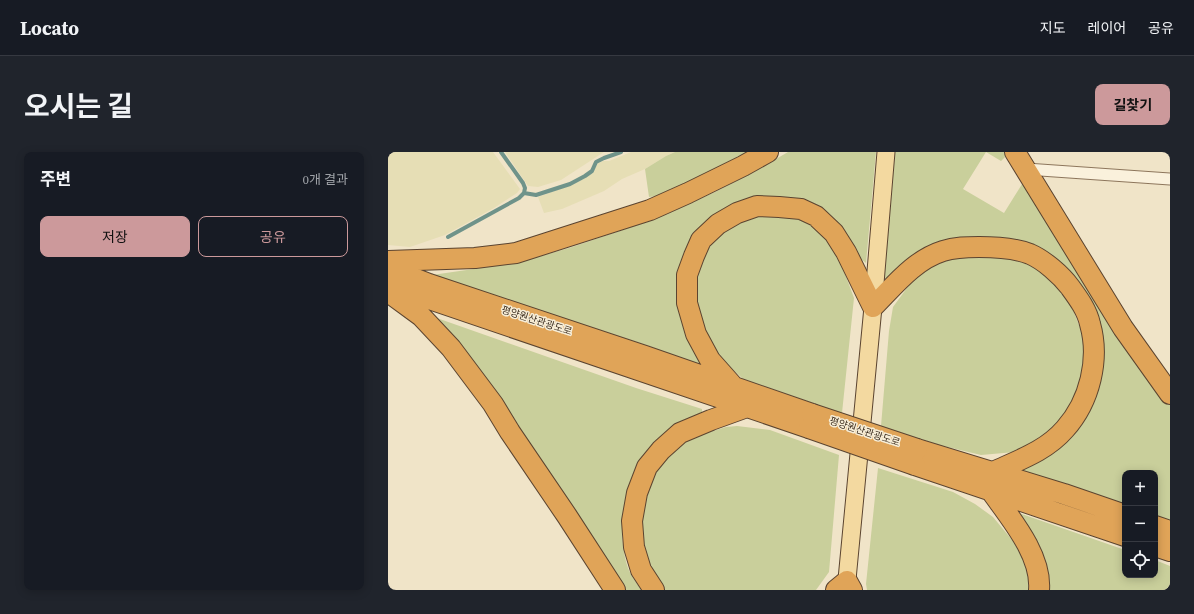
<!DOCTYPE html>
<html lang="ko">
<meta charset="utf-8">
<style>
body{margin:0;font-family:"Source Serif 4","Noto Sans KR",serif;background:#20242c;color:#f1f3f6}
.controls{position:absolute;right:12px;bottom:12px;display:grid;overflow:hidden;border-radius:8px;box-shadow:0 2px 10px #0003}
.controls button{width:36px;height:36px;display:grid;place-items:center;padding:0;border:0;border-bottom:1px solid #363941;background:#171b24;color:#f1f3f6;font:20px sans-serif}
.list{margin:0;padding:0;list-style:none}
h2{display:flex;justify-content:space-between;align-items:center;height:52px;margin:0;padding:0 16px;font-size:17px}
h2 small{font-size:13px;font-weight:400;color:#9ea1a6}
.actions{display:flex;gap:8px;padding:12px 16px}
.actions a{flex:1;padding:9px 0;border:1px solid #cc999b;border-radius:8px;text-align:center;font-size:14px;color:#cc999b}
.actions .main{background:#cc999b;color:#111}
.icon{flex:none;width:22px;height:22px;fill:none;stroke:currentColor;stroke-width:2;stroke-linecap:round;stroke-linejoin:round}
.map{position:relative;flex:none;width:782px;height:438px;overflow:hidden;border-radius:8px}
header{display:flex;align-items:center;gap:24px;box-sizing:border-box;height:56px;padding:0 20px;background:#171b24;border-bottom:1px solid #363941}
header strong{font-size:19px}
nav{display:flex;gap:22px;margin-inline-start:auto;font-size:14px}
.intro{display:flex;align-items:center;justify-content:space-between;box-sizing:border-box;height:96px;padding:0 24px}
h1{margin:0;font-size:28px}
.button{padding:10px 18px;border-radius:8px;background:#cc999b;color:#111;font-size:14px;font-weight:700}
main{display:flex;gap:24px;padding:0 24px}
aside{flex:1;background:#171b24;border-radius:8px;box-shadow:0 2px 10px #0003}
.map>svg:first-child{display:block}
.farmland{fill:#e6deb5}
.green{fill:#c9cf9b}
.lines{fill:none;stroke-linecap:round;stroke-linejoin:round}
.stream{stroke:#6f938a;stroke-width:4}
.street-casing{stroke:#8d765c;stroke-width:13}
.primary-casing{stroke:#5b4430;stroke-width:19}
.highway-casing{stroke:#5b4430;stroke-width:22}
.street{stroke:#faf1dc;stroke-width:11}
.primary{stroke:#f3d9a0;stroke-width:17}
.highway{stroke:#e0a458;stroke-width:20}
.highway-bridge-casing{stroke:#5b4430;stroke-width:22;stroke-linecap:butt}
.highway-bridge{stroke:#e0a458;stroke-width:20}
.labels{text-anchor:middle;stroke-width:3;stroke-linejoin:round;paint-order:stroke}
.street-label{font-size:10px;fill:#3d2e20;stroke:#f7eed8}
</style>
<header>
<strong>Locato</strong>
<nav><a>지도</a><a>레이어</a><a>공유</a></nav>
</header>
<div class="intro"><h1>오시는 길</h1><a class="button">길찾기</a></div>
<main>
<aside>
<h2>주변<small>0개 결과</small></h2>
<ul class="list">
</ul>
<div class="actions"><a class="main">저장</a><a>공유</a></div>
</aside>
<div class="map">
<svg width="782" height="438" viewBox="0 0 782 438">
<rect width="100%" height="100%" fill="#f0e4c8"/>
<path class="farmland" d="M0,0H105L132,37L129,41L106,56L57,83L22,95L0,93Z
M117,0H216L173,28L150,35L140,34Z
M243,0H287L278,4L257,17L234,27L216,39L174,57L156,61L150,45L183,33L199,25L205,20L210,11L215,9H221Z"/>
<path class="green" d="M287,0H365L336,16L269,44L261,45L257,17L278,4Z
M400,0H488L478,111L469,104L449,77L370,51L298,110L316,215L261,194L44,123L128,111L181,96L267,67L327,40L364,21Z
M507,0H618L620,2L613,9L598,0L575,37L616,61L636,29L782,253V379L767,374V321H737V363L620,323L697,263L698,149L604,88L507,126H496Z
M373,62L413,66L428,74L441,89L453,111L466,146L454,261L355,227L329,203L305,162L308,112L331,78Z
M597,102L624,107L641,112L659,124L672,138L685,158L693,178L697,202L694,225L681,259L661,280L645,293L627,300L593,303L551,293L493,274L501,179L505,155L527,125L542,115L558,106Z
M29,159L248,236L314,257V260L302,267L239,341C233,364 232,393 240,416C243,424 249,431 253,438H236L130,274L94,222Z
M349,274L382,278L451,303L441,420L428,438H275L268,430L252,392L254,345L263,321L294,290L311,283L338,275Z
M490,316L565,340L587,352L605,365L625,389L637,408L641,420L642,438H479L478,432Z
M625,359L737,398V423H767V408L782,414V438H659Z"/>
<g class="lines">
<path class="stream" d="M136,41L148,43L182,32L197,24L204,19L208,10L216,6L233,0
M60,85L131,46L136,41L137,36L135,31L113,0"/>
<g class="street-casing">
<path id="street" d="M638,17L782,27"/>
</g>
<g class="primary-casing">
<path id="primary" d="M458,438L485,155L498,0"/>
</g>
<g class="highway-casing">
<path id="highway" d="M627,0L735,176L782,242
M0,109L87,106L128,101L262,58L300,41L355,14L380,0
M0,116L41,132L257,204L424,262
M0,133L421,276
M0,140L33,164L63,196L105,252L122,280L179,364L227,438
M346,235L322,208L308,182L299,151V123L306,104L313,88L330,72L349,61L369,54L391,55L413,57L428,64L446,81L458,100L485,155C506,134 526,108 555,99C567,95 579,95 591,95C608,95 627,96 642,102C656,108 673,123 682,135C690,146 699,158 702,172C712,207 702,249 677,277C658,299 631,308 605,320
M529,297L676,342L737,363
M527,313L737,384
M603,339C622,366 654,403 651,438
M767,374L782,379
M767,394L782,399
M266,438L253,418L246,395L244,369L249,341L259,315L273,298L292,281L323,268L359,255
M448,438L459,429L464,438"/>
</g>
<use href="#street" class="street"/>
<use href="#primary" class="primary"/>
<use href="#highway" class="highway"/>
<g class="highway-bridge-casing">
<path id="highway-bridge" d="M424,262L529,297
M421,276L527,313"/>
</g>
<use href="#highway-bridge" class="highway-bridge"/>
</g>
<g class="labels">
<g class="street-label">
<text transform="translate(149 168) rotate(18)" y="4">평양원산관광도로</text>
<text transform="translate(477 279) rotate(18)" y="4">평양원산관광도로</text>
</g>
</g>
</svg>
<div class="controls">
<button>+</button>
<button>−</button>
<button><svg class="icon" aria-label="locate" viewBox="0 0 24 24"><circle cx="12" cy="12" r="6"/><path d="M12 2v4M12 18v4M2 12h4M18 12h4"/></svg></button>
</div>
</div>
</main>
